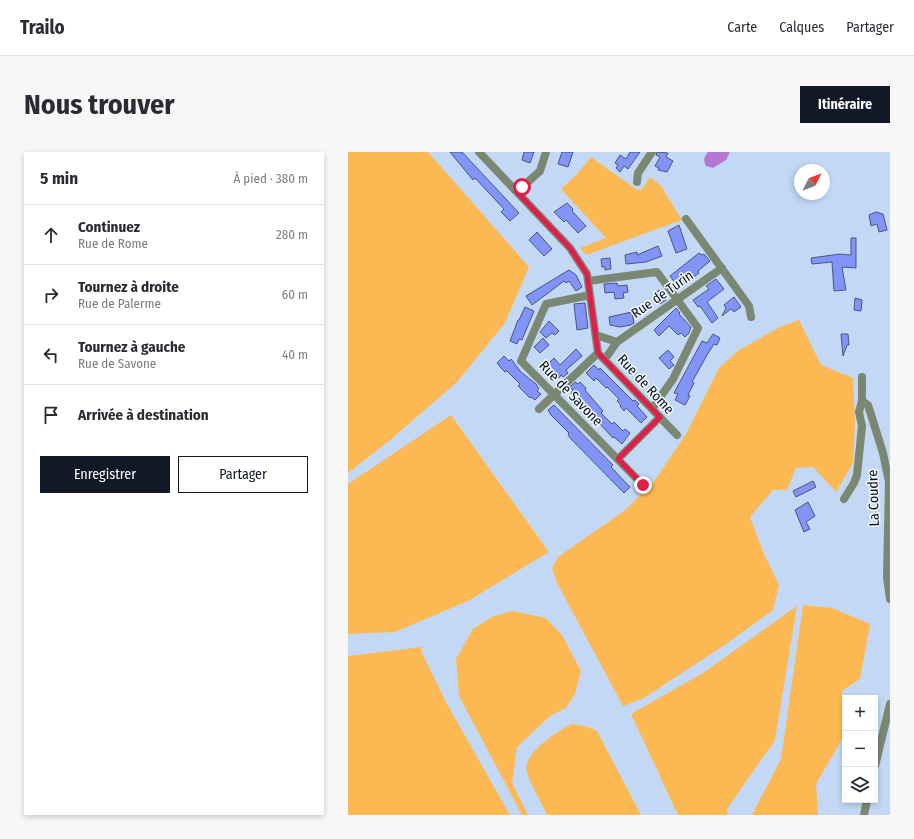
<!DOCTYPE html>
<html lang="fr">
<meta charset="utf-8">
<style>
body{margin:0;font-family:"Fira Sans Condensed",sans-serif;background:#f7f7f7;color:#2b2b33}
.controls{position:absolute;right:12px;bottom:12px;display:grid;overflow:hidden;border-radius:0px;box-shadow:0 2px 6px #0003}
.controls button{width:36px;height:36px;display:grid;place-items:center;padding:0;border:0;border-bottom:1px solid #e1e1e2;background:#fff;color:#2b2b33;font:20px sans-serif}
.compass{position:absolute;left:446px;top:12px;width:36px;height:36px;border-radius:50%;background:#fff;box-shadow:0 2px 6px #0003;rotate:48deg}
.stop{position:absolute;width:12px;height:12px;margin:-9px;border:3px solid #e11d48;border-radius:50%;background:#fff}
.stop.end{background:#e11d48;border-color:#fff;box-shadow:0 1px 4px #0008}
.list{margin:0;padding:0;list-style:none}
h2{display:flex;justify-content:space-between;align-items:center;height:52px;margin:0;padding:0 16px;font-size:17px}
h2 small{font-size:13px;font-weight:400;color:#7c7c81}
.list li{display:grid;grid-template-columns:26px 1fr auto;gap:12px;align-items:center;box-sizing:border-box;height:60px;padding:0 16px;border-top:1px solid #e1e1e2}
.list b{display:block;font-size:15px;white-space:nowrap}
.list p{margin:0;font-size:13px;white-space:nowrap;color:#7c7c81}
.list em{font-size:13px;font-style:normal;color:#7c7c81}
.actions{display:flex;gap:8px;padding:12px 16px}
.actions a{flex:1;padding:9px 0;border:1px solid #111827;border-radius:0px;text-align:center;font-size:14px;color:#111827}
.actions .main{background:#111827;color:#fff}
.icon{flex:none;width:22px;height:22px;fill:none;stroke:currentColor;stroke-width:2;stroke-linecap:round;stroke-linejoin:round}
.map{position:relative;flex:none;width:542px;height:663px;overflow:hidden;border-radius:0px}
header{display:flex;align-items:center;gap:24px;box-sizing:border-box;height:56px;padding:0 20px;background:#fff;border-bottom:1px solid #e1e1e2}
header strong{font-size:19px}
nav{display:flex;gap:22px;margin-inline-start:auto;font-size:14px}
.intro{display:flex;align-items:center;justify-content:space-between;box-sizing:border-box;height:96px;padding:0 24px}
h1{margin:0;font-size:28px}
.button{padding:10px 18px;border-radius:0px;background:#111827;color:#fff;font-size:14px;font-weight:700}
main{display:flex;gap:24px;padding:0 24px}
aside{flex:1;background:#fff;border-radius:0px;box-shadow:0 2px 6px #0003}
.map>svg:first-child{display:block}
.green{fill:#fcb953}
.water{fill:#b576d2}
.building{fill:#8394f7;stroke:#4a5483}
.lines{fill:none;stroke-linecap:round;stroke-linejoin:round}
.minor{stroke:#7a8772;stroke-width:8}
.route{stroke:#e11d48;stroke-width:5}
.labels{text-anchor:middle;stroke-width:3;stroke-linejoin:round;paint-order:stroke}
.street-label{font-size:14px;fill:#041020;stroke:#f3f7fc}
</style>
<header>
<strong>Trailo</strong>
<nav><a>Carte</a><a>Calques</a><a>Partager</a></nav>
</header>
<div class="intro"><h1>Nous trouver</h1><a class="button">Itinéraire</a></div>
<main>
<aside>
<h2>5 min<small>À pied · 380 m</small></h2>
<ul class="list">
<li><svg class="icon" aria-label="ahead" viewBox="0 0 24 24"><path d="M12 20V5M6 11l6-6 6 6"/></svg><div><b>Continuez</b><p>Rue de Rome</p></div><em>280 m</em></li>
<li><svg class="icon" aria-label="right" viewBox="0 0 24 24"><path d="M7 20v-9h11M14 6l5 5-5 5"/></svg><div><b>Tournez à droite</b><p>Rue de Palerme</p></div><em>60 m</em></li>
<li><svg class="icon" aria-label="left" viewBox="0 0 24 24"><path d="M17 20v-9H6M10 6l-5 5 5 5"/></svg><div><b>Tournez à gauche</b><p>Rue de Savone</p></div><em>40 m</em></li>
<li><svg class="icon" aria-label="arrive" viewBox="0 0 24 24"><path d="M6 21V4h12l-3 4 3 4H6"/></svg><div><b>Arrivée à destination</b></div></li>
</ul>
<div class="actions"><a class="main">Enregistrer</a><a>Partager</a></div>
</aside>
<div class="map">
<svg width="542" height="663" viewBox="0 0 542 663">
<rect width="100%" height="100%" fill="#c2d8f5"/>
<path class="green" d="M0,0H80L181,115L157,171L109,230L41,289L0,321Z
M243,5L289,38L294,37L302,25L313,34L334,68L238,103L232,96L258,86L213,37L229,22Z
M451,168L473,213L505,226L507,271L505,311L488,340L465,315L448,316L439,338H425L402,365L416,402L431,433L425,458L381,490L296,546L275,554L209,431L204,416L210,405L276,359L305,331L338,282L371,216L391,198L432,175Z
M103,263L201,400L120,449L47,480L0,482V332Z
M455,453L484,456L522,472L512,527L494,539L497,558V582L468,632L470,663H404L433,607Z
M449,454L427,588L379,657L380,663H330L283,562L355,521Z
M164,459L198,466L214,483L233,519L227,542L218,556L202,564L169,595L164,631L180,663H174L111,544L108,507L125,477L144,465Z
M74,495L73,499L99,552L162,663H0V504Z
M224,572L240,575L249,579L293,663H199C193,649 183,634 179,620C174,601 210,579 224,572Z"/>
<path class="water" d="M360,0H382L378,8L365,16L358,14C355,8 356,5 360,0Z"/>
<path class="building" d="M102,0H114L171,61L162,69L153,60L156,57L127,26L125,28Z
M176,0H186L182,11L174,8Z
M214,0H225L220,15L210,12Z
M282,0H292L280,17L276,14L272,20L268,16L270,13L267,11L272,3L278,7Z
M309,0L320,1L318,5L325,9L319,20L310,18L311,16L307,14L312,5L308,3Z
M219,51L225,57L224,59L238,74L230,81L218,68L216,70L206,60Z
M528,60L535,62L539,78L531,80L529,72L523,74L521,63Z
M331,73L339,97L328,101L320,79Z
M189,80L204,97L196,104L181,88Z
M503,86H508V116L494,115L498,138L486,139L484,110L464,112L463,106L492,102L503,103Z
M310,94L314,104L298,110L278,112L277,103L289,100V103Z
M351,101L354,103L356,102L362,109L350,119L351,121L331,136L322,124Z
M262,106L263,117L257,118V115H254L253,107Z
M221,118L228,123L234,135L228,139L221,129L218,131L216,129L184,153L178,144Z
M368,127L376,137L359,150L370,166L364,171L352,154L350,155L345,148L361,137L358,134Z
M269,131L270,134L279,133L280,140L275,141L276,146L267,147L266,140L257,141L256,132Z
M311,138L318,148L312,152L306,142Z
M386,145L393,155L386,160L383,157L374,164L378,156L376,153Z
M507,146L514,148L513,159L506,158Z
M237,151L240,176L229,178L226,152Z
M177,155L186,159L174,188L171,187L169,192L162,189L170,168H171Z
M328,156L332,161L331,162L343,175L341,181L337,185L333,181L330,183L321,174L311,184L306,178Z
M284,160L286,171L283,173L272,175L262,173L261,165Z
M201,169L211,179L207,183L204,181L198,186L192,180Z
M365,182L372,186L369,193L366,192L359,203L344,230L346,231L340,243L342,244L337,253L327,248L330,242L326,241L354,189L359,191Z
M493,182H500L501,193H499L495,204Z
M195,186L201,193L192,201L186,195Z
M228,197L234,204L218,218L220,221L215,225L213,223L211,226L204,219L200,223L192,214L198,208L201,211L206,206L212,213Z
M320,198L326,205L322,209L326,213L321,217L311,206Z
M156,204L161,209L163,207L173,220L188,232L191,237L189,239L193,242L187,248L183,245L182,246L170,234L172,232L159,219L157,220L153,216L149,211Z
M246,213L251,218L252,216L285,249L287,248L291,252L289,254L299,265L293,271L278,256L276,259L272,254L273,253L269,249L271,247L259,235L258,236L248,226L246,229L238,221Z
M227,230L230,232L232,230L238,236L237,238L255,259L253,261L264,272L266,270L275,279L277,277L282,281L274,292L266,285L265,286L223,241L225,238L222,235Z
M206,253L265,313L263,315L282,335L276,341L223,287L220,283L221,281L203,263L200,258Z
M465,329L468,335L448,345L445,339Z
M460,350L467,364L458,370L462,377L456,380L447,358Z"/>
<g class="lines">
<path class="minor" d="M131,0L222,96L239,122L250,201L329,283
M289,30L290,21L304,0
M169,40L192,19L198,0
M338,67L401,154L403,165
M240,129L309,120L350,176L325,227L304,257
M242,143L198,152L173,209L295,333
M248,183L269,190
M257,207L269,190L374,116
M514,249L520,253L535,301L541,330L539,426L542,447
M191,257L250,201
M270,307L312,265
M496,347L506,331L509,323L514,274L511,260L514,249V225
M527,614L542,552
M516,663L519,648"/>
</g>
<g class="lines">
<path class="route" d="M174,35L169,40L222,96L239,122L250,201L312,265L270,307L295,333"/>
</g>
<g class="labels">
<g class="street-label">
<text transform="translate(314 142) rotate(-35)" y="5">Rue de Turin</text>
<text transform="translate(298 232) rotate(47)" y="5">Rue de Rome</text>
<text transform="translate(223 241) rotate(46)" y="5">Rue de Savone</text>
<text transform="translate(525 346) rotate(-92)" y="5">La Coudre</text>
</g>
</g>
</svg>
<div class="controls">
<button>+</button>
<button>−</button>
<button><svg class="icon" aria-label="layers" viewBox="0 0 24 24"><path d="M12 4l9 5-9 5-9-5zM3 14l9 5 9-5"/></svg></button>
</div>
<svg class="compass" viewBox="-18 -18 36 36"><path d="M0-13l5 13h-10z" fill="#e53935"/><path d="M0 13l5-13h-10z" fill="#7c7c81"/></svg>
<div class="stop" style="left:174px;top:35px"></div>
<div class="stop end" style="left:295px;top:333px"></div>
</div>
</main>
